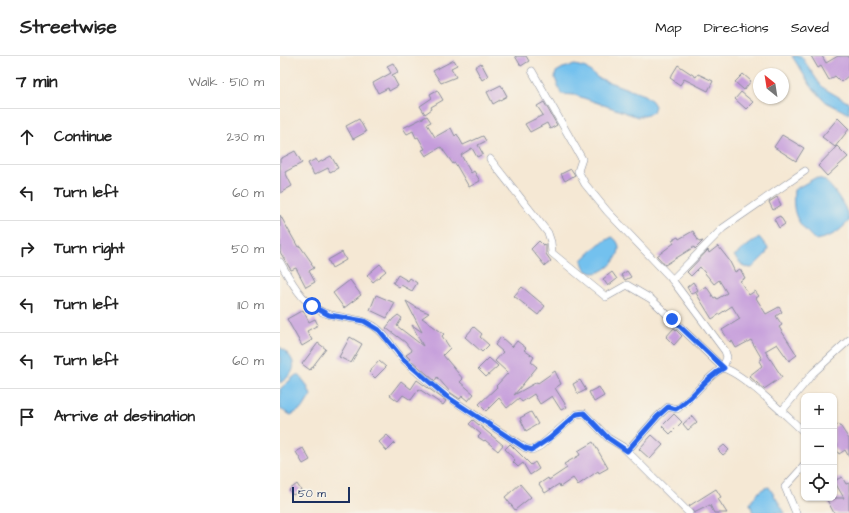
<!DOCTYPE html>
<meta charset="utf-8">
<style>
body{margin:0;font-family:"Architects Daughter",sans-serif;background:#f2f2f2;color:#222}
.controls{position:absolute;right:12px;bottom:12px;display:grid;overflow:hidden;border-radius:8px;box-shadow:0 1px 3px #0004}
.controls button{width:36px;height:36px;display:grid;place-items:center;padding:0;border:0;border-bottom:1px solid #e0e0e0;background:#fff;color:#222;font:20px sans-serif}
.compass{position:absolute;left:473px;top:12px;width:36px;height:36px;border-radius:50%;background:#fff;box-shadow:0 1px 3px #0004;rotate:330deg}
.scale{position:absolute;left:12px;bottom:10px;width:58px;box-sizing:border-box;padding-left:4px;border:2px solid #1b2f5e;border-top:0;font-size:11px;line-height:14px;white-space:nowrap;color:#1b2f5e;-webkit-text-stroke:3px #f7f3e8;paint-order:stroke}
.stop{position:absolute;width:12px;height:12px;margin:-9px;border:3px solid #2563eb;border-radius:50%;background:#fff}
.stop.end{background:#2563eb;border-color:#fff;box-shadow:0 1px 4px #0008}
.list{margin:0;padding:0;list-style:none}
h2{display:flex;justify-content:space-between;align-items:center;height:52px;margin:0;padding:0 16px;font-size:17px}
h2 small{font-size:13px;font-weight:400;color:#767676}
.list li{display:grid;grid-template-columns:26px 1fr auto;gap:12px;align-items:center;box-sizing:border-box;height:56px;padding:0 16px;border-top:1px solid #e0e0e0}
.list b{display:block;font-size:15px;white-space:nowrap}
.list em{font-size:13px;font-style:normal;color:#767676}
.icon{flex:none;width:22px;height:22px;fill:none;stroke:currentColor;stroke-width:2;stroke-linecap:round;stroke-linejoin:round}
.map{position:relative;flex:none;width:569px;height:457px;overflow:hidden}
header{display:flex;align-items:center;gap:24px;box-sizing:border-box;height:56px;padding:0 20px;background:#fff;border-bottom:1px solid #e0e0e0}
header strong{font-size:19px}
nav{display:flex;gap:22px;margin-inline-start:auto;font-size:14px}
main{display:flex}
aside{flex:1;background:#fff}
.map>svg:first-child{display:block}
.water{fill:#73c1ee;stroke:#4778a6}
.building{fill:#c59cdb}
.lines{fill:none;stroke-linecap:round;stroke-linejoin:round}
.minor-casing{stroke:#888c99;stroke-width:8}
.minor{stroke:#fff;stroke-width:7}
.route{stroke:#2563eb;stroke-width:5}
</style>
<header>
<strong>Streetwise</strong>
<nav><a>Map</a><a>Directions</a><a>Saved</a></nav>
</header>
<main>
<aside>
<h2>7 min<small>Walk · 510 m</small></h2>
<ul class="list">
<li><svg class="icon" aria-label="ahead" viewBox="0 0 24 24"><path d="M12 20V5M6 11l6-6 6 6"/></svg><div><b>Continue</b></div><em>230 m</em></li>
<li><svg class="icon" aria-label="left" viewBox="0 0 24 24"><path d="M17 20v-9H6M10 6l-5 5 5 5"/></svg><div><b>Turn left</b></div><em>60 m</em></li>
<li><svg class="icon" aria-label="right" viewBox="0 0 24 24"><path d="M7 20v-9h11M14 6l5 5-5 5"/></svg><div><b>Turn right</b></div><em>50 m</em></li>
<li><svg class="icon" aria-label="left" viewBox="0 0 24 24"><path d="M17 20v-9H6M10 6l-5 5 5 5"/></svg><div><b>Turn left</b></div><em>110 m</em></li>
<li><svg class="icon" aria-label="left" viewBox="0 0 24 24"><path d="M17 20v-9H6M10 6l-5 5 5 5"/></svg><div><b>Turn left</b></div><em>60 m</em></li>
<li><svg class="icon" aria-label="arrive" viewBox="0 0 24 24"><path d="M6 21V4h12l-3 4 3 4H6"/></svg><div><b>Arrive at destination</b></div></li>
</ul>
</aside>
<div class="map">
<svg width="569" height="457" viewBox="0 0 569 457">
<rect width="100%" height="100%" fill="#f7f3e8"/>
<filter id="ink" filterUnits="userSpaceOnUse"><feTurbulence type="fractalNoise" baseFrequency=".025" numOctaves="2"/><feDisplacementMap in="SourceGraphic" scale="8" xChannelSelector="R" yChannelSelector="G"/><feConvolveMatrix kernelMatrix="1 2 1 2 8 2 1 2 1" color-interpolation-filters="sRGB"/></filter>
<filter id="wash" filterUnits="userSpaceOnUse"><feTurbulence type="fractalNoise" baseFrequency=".012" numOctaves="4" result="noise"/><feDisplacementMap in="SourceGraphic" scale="16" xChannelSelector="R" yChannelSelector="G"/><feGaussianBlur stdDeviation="0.9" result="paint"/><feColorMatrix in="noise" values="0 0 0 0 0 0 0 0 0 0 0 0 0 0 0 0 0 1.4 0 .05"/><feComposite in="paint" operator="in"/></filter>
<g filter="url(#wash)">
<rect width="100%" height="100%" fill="#f5e8d4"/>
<path class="water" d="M512,0H521L539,27L545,33L569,47V58L546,46L531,30Z
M295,9L306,12L318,22L364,39L372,45L375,50L373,56L358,61L295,39L281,38L275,22L276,16L283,12Z
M535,122C538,122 542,123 544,124C553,131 569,154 569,165C558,177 551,181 535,184C517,166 512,160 514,134Z
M332,181C357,196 307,238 302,204L319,188Z
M479,181L488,192L486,198L472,212L464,211L454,200Z
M0,291C17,304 19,315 0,327Z
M16,319H19L26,328L31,339L23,352L11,359L0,353V333Z
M489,431L505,457H473L470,448C475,440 480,432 489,431Z"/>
<g id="blocks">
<path class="building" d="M235,0H246L249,5L241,10Z
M531,0H542L546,7L558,0H569V19L561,26L555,20L549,24L541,10L538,12Z
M174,4L177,9L171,12L176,21L161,27L153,15Z
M113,7L118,16L112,19L118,30L109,35L108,32L98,37L93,27L111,17L107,10Z
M201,7L208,20L202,24L195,11Z
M398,9L416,21L418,18L433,25L428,35L404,23L400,29L390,22Z
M463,18L471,25L464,34L455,26Z
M221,29L227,40L213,48L207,36Z
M157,34L163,44L151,51L152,53L145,58L140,50L152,42L150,38Z
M461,36L473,46L466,53L455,43Z
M264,46L277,69L270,73L267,67L250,76L245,68L263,59L257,50Z
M147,60L151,66L147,68L155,81L171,72L175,80L177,78L183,89L203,80L206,85L198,89L203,98L197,101L192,92L181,99L191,117L194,115L200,125L189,131L175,107L173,108L161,91L146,100L142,94L145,93L138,81L136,82L133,75L127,78L123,72Z
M558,62L569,73L555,91L542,81Z
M79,63L86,76L73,83L66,70Z
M502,79L524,92L516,105L494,91Z
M557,90L568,101L547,120L538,110Z
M15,95L22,107L5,116L12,130L0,137V103Z
M51,100L58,112L50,116L48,112L34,119L28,107L36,103L38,107Z
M291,113L295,119L285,125L281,118Z
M497,141L501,149L493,154L489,146Z
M0,159L18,191L20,190L32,207L31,208L34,212L29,215L35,226L26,231L16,212L11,214L0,196Z
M500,160L505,168L499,172L494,163Z
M413,175L419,186L423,185L415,193L414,191L385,209L377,200L394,187L392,184L398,181L399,183Z
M259,185L263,189L266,188V198L271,205L265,210L251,193Z
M438,190L449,204L455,216L460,213L465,222L460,225L469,239L475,235L479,240L476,242L486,258L499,251L502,256L496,260L502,269L499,271L517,299L509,305L497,288L485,295L502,321L484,333L469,320L482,310L479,305L482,303L471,284L456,292L452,285L450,286L442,274L460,263L452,250L432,263L416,237L426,230L434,242L436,241L437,243L447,237L439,224L434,228L420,211L411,220L407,216L428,194L429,197Z
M62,196L66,204L52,212L48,204Z
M100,208L106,215L93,226L87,219Z
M347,215L351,221L345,224L341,219Z
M332,216L337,223L328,230L323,223Z
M118,219L128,225L130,222L137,227L132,235L121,229L119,231L113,227Z
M70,224L81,239L64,252L53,237Z
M413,226L418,234L411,238L407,231Z
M242,231L265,250L258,259L234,240Z
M96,239L115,247L107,262L90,254Z
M126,245L139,253L149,257L142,262L164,278L162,280L170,292L163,299L183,323L180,326L194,338L188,345L182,340L180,343L171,337L157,321L155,325L132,305L126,299L132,295L125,286L106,272L113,263L118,259L122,262L117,270L143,290L132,269L142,276Z
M23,254L29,266L35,263L38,269L27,275L32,284L22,290L7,263Z
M194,271L202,278L200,281L209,289L202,296L185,281Z
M394,272L402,280L394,289L386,281Z
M70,281L82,288L71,307L59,301Z
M221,281L232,291L237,285L246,292L244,294L254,301L251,306L257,311L234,339L257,326L258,327L275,315L281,328L275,332L287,351L281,354L272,340L260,348L254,338L242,346L239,342L227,352L219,342L206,355L199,348L217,331L216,330L228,317L215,305L223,296L215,289Z
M38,287L46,293L30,314L22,308Z
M209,302L218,310L206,321L198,313Z
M99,305L106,311L95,322L89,316Z
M137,324L166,345L163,349L139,333L131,344L123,339L118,345L110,339L121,325L131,333Z
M300,324L306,334L298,338L293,328Z
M319,331L324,340L314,346L309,336Z
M251,356L258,368L246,375L240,362Z
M394,358L402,366L390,378L382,370Z
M412,360L417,366L408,374L403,368Z
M193,364L223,389L218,395L205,384L204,385L198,381L201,378L189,368Z
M559,368L569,383V401L565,394L559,398L554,390V371Z
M107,379L115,387L107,395L99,386Z
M372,379L383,389L370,403L359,393Z
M313,386L328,412L319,417L318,415L298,429L293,422L280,431L279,428L265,437L259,428L268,422L269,424L287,412L284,408L300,399L298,395Z
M230,388L251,409L255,406L259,413L250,419L243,407L238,411L233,406L235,404L225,393Z
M444,389L449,394L443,399L438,394Z
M23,392L30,404L23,408L16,396Z
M562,421L566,428L569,427V457H554L547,444L552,442H564L554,425Z
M17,428L21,434L13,439L9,434Z
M240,428L251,441L235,454L225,441Z
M436,433L441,441L438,443L447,457H434L430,449L414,457L409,450Z"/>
</g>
</g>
<g filter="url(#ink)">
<use href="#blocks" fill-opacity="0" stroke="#888c99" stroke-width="1"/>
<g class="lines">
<g class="minor-casing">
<path id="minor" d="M210,103L268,177L271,186L272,197L326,241L347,229L371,243L443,312L447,301L445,295L390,221L327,155L305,128L298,115L302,103L252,15
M0,206C12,227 25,253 51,259C67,263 86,262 99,274C109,283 115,296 125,305C161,340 204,364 245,392L252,394L260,390L297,358L304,357L328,382L343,391L409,457
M392,224L443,172L525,115
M501,356L533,317L569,284
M347,395L378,360L388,351L397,353C415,341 424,322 443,312C463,317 507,361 524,376
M516,457L505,431L524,410"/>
</g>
<use href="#minor" class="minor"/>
</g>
</g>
<g class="lines" filter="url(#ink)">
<path class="route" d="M32,250L49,259L84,265L99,274L124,304L166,340L245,392L252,394L270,382L297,358L304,357L328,382L347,395L378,360L388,351L396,353C415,341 424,322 444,312L392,263"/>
</g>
</svg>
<div class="controls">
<button>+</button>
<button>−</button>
<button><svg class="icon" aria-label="locate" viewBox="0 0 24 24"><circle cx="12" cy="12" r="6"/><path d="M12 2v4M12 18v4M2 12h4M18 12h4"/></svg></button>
</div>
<svg class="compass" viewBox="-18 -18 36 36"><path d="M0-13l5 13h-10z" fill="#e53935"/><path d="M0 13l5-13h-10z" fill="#767676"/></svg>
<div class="scale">50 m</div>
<div class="stop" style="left:32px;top:250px"></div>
<div class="stop end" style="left:392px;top:263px"></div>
</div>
</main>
